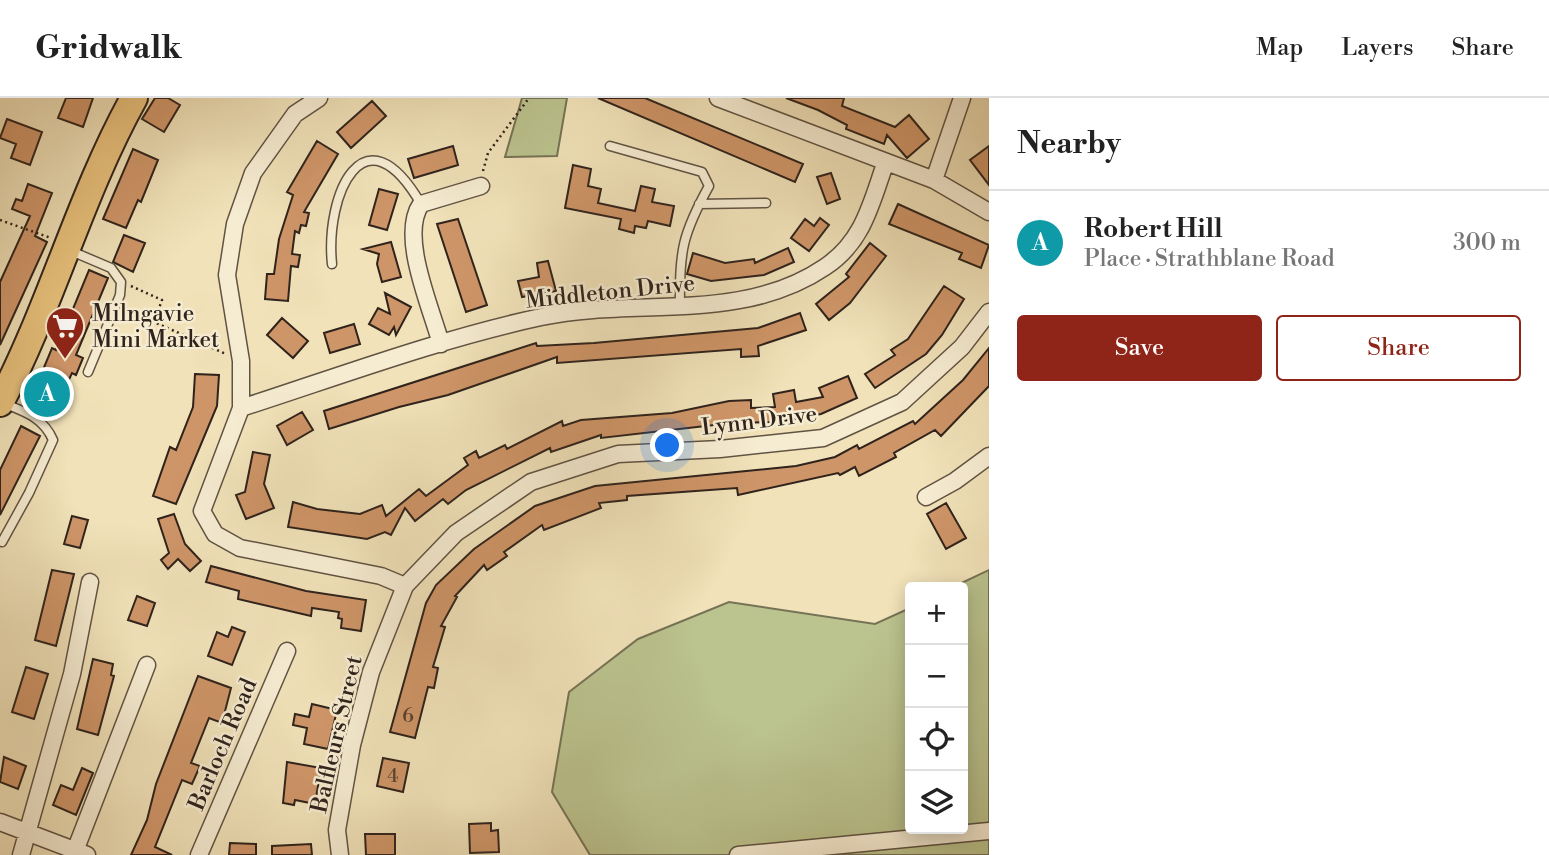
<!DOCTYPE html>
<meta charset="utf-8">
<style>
body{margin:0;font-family:"Libre Bodoni",serif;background:#f2f2f2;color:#222}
.controls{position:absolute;right:21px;bottom:21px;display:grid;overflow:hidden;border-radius:7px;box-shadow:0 4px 18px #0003}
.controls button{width:63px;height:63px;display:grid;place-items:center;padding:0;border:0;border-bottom:2px solid #e0e0e0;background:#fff;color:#222;font:35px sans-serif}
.you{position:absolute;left:668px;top:348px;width:24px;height:24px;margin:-18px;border:5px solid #fff;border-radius:50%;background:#1a73e8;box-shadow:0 0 0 10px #1a73e833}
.badge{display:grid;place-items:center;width:46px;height:46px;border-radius:50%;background:#8f2418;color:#fff;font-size:23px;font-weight:700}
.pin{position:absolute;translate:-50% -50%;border:4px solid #fff;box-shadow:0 2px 7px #0006}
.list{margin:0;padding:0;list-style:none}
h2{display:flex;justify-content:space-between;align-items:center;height:91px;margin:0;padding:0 28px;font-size:30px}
h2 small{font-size:23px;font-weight:400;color:#767676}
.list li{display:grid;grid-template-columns:46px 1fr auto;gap:21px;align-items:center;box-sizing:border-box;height:105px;padding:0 28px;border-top:2px solid #e0e0e0}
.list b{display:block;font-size:26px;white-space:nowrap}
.list p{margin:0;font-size:23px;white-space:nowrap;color:#767676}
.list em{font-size:23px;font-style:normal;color:#767676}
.actions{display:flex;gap:14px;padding:21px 28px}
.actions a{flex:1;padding:16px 0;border:2px solid #8f2418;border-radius:7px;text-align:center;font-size:24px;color:#8f2418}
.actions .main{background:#8f2418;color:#fff}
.icon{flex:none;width:38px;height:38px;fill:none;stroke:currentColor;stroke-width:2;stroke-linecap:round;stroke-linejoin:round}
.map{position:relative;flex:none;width:989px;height:757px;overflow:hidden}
header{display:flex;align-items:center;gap:42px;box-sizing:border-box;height:98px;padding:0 35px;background:#fff;border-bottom:2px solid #e0e0e0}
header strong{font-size:33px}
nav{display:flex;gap:38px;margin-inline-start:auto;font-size:24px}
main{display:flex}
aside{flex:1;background:#fff}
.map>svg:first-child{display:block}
.green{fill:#bbc38e;stroke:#757355;stroke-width:2}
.building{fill:#ce9568;stroke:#2f231c;stroke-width:2}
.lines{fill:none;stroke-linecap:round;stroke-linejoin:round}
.service-casing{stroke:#605343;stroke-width:11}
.minor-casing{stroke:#605343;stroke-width:19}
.primary-casing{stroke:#2f231c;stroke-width:30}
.path{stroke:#2f231c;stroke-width:2.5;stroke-dasharray:2 3.5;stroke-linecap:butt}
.service{stroke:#f6ecd2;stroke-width:8}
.minor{stroke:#f6ecd2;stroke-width:16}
.primary{stroke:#e8c17c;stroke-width:26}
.labels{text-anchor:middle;stroke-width:5;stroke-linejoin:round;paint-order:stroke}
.number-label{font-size:19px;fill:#57402f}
.street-label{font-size:23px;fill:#2f231c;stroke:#f6ecd2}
.poi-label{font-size:23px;fill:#2f231c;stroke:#f6ecd2;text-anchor:start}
</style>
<header>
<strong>Gridwalk</strong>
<nav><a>Map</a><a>Layers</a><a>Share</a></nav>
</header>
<main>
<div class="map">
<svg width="989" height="757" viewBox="0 0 989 757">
<rect width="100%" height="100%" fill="#f1e2b9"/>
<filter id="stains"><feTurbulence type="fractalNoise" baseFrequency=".00286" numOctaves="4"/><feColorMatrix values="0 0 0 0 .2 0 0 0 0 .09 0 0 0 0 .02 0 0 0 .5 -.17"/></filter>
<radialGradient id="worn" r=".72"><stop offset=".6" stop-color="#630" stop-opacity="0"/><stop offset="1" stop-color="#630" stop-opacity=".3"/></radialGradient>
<path class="green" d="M522,0H567L557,58L505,59Z
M989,472V757H590L552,694L569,594L638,541L729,504L875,526L910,510V731H963V489H953Z"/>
<path class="building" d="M66,0H93L83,29L58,20Z
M155,0H168L180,7L164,34L142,21Z
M598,0H645L803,66L795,84Z
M786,0H844L842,8L895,29L909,17L929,41L907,60L887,37L884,46L846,31L847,27L818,12Z
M372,3L386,18L351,50L337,34Z
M7,21L42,34L30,67L11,60L16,46L0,40Z
M317,43L338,56L304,114L309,115L306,128L301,127L299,135L295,133L292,156L300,157L298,169L291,168L288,203L265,201L267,176H274L279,141L293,97L287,94Z
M453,48L458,67L414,80L408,61Z
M989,48V87L970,62Z
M133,51L158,62L141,104L138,102L126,130L103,121Z
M573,67L591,71L588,88L601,91L598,105L635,113L641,88L655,91L652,104L674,108L670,128L648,123L646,130L635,128L634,135L619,131L621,121L565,110Z
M831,75L840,101L827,106L817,79Z
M28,86L52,95L35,138L47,144L0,247V184L30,118L12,111L16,101L22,103Z
M379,91L398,96L387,132L369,127Z
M898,106L989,147L981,170L959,161L962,155L889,126Z
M820,120L829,127L809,153L791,140L805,121L814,128Z
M458,121L487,207L466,214L437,126Z
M124,137L145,145L133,174L113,164Z
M391,144L401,179L382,184L377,166L379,156L363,151Z
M870,145L886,158L850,205L829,222L816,206L849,179L846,176Z
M788,150L794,164L764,177L711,183L687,176L693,155L725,165L754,161L755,165Z
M548,163L556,193L522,199L518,183L539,179L537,165Z
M89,172L108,180L76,257L83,260L76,277L72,275L54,314L30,303L52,250L56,252Z
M944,188L964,201L942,237L926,256L875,290L865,276L895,257L891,252L908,241Z
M385,195L411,209L396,237L394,229L389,237L369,226L378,210L390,216Z
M800,215L806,232L758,248L759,258L741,259V251L557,265V259L448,297L399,309L329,331L324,313L536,245L537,248L594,245L758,230Z
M282,220L308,243L293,260L267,237Z
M354,226L360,246L330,255L324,235Z
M989,250V288L941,338L935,332L894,355L896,359L859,378L855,369L840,377L838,375L738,397L737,390L627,398V402L599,405L601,410L544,432L542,427L504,454L507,458L487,472L484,467L455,498L457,499L441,528L445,529L433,569L438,570L434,590L428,589L415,640L390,634L426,505L436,487L474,451L535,408L595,388L796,368L835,359L857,347L859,351L913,323L915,326L963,282Z
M195,276L219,277L217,308L176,406L153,398L170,349L176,352L193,309Z
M848,278L857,300L821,316L778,324L732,325L601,340V337L551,354L550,350L466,392L448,406L443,401L415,423L405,410L391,437L385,434L367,441L288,429L293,404L317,411L360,416L382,407L386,418L419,391L426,398L468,367L464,360L476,353L479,360L505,347L507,351L562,323L563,328L581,322L672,315L729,303L751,302V310L775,309L773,296L794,292L796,304L823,299L819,290Z
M302,314L313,332L287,347L277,328Z
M21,328L40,338L0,417V372Z
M253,354L270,357L264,386L274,410L246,421L236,397L245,394Z
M946,405L966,440L946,451L927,416Z
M174,416L185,446L201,463L190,473L178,461L168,471L161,462L169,455L158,421Z
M72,418L88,422L80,450L64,446Z
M211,468L306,493L366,502L361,533L341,530L342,521L338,520L339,514L312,510L311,518L238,501L239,493L206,484Z
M52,472L74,476L56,548L35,542Z
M137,498L155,505L147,528L128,522Z
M232,529L245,534L232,567L208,558L217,534L228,539Z
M93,561L113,566L111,577L114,578L98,637L77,631Z
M26,569L48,576L34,621L12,614Z
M198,578L231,590L222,625L209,620L191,665L200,668L192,686L182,682L155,749L172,757H131L147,722L156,686Z
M312,606L337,612L328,651L304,646L307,630L293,627L295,616L309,619Z
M4,659L26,668L18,691L0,684Z
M383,660L409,665L403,694L377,688Z
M287,664L321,670L315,706L295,702L294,707L283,705Z
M82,670L93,675L76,717L53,707L61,687L73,692Z
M491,725V733L498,732L499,754L470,755L469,726Z
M365,736H395V757H366Z
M230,745L256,746V757H229Z
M311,746L312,757H272V748Z"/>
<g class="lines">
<g class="service-casing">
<path id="service" d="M610,48L702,74L709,88C683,135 679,153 680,206
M699,106L766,105
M71,153L111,170L121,184L120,197L88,274
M332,166C325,97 364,8 421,106
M2,444L29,395L53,342C43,319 25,314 3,305"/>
</g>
<g class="minor-casing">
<path id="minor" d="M319,0L295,16L253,75L235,126L227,177L241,263V310L202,413L215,436L240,450L381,478L405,488
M718,0L934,82L989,114
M934,82L962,0
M441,246C431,209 399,138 421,106L481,88
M241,310C340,278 439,241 541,219C636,199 741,226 825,169C863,144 871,106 885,66
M926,399L955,383L989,358
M0,724L87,757
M75,753L147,567
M21,757L72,576L90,484
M199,757L287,553
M340,757L337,732L352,647L371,574L405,488L456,435L531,384L618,356L720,351L823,340L902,304L962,249L989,214
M738,757L989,733"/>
</g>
<g class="primary-casing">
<path id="primary" d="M0,305C52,206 80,97 134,0"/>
</g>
<path class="path" d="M483,73L488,55L529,0
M0,122L51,140
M131,188L162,202L154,224L226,256"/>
<use href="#service" class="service"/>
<use href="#minor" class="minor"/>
<use href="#primary" class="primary"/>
</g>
<defs>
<g id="supermarket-pin" transform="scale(2.0125)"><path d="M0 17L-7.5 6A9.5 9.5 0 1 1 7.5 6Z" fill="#8f2418" stroke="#f6ecd2"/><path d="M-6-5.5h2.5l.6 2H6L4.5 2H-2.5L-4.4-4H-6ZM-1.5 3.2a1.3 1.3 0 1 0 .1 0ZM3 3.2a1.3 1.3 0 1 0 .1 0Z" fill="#fff"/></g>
</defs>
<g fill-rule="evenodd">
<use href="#supermarket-pin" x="65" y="228"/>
</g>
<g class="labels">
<g class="number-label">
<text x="408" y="624">6</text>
<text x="393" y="684">4</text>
</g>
<g class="street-label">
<text transform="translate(610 193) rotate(-6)" y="8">Middleton Drive</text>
<text transform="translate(759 322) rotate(-7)" y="8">Lynn Drive</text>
<text transform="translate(336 636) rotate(-77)" y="8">Balfleurs Street</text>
<text transform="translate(222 646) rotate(-67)" y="8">Barloch Road</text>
</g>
<g class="poi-label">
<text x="92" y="223">Milngavie<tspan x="92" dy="26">Mini Market</tspan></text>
</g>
</g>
<rect width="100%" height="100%" filter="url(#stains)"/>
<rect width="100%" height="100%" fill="url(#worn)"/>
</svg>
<div class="controls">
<button>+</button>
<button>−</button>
<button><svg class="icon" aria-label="locate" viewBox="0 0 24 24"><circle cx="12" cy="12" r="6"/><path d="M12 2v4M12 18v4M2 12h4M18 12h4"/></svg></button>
<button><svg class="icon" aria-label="layers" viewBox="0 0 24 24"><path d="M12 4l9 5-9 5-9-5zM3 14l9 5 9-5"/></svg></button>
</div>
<div class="you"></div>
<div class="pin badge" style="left:47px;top:296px;background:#0f9aa8">A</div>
</div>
<aside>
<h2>Nearby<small></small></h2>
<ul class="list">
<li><span class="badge" style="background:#0f9aa8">A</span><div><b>Robert Hill</b><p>Place · Strathblane Road</p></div><em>300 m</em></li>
</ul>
<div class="actions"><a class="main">Save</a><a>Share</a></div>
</aside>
</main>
